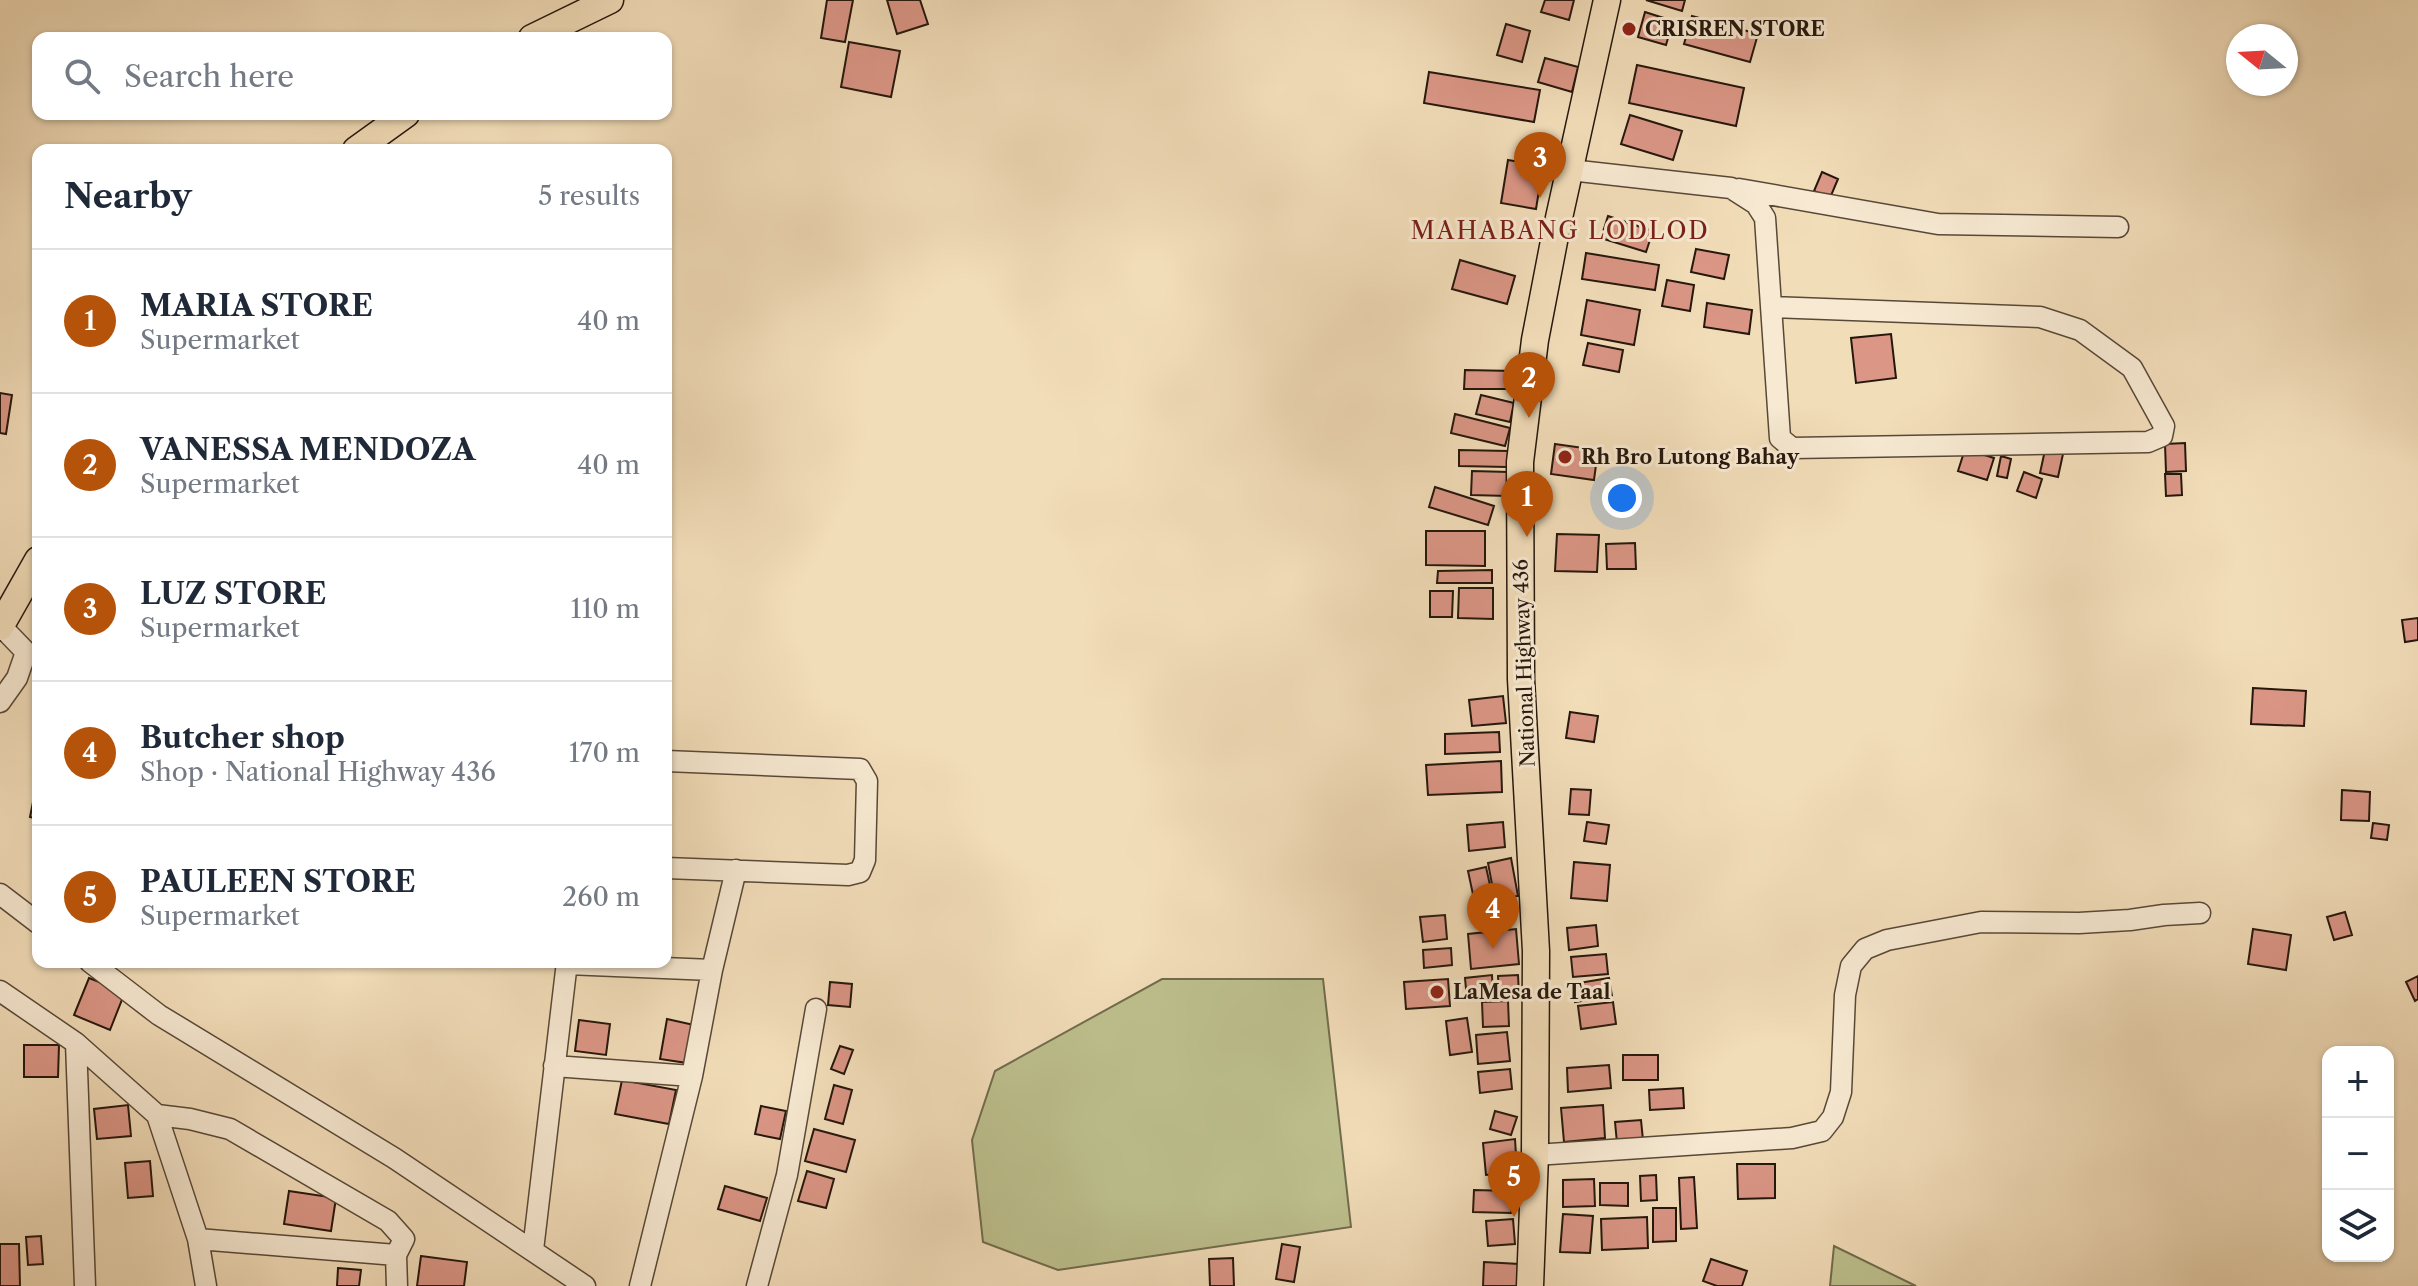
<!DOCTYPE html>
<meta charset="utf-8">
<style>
body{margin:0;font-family:"Libre Caslon Text",serif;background:#f6f6f7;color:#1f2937}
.controls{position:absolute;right:24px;bottom:24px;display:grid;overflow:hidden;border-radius:16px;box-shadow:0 2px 6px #0004}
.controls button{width:72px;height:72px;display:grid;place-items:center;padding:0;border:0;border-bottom:2px solid #e0e1e3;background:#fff;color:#1f2937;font:40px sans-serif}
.compass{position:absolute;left:2226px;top:24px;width:72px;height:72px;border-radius:50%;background:#fff;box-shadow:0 2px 6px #0004;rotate:288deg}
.you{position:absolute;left:1622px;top:498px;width:28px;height:28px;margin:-20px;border:6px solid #fff;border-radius:50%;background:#1a73e8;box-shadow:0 0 0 12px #1a73e833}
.badge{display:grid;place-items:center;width:52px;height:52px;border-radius:50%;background:#b45309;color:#fff;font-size:26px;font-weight:700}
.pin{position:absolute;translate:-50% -66px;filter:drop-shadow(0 2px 4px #0008)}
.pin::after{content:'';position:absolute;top:42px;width:28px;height:24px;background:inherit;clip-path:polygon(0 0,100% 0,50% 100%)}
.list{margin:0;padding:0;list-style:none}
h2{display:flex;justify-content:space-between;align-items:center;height:104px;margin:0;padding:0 32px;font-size:34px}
h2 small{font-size:26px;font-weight:400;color:#747a83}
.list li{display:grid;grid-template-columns:52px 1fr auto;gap:24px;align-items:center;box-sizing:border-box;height:144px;padding:0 32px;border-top:2px solid #e0e1e3}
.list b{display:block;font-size:30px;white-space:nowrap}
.list p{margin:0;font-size:26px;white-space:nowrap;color:#747a83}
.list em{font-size:26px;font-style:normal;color:#747a83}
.icon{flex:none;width:44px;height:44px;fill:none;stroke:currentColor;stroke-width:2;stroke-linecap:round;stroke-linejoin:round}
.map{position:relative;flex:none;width:2418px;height:1286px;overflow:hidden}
.search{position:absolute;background:#fff;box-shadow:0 2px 6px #0004;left:32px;top:32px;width:640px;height:88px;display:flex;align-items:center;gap:20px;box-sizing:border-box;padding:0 28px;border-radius:16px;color:#747a83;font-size:30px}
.panel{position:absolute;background:#fff;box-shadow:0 2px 6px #0004;left:32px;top:144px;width:640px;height:824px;border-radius:16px}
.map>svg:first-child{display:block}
.green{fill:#bdc08e;stroke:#716c4d;stroke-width:2}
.building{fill:#db9686;stroke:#25170c;stroke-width:2}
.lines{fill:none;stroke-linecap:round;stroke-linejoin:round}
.minor-casing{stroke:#584837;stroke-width:23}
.major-casing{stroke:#25170c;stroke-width:29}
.minor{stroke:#f7e9d2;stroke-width:20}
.major{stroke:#f2ddb9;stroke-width:26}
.poi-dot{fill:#8f2418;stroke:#f7e9d2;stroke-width:3}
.labels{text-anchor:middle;stroke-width:6;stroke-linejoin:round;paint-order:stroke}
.poi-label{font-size:20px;font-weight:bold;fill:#25170c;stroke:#f7e9d2;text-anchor:start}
.street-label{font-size:20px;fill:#25170c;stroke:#f7e9d2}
.quarter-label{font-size:24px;letter-spacing:2px;fill:#7a1f14;stroke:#f7e9d2}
</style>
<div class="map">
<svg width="2418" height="1286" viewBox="0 0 2418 1286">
<rect width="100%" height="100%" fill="#f2ddb9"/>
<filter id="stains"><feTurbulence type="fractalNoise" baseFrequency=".0025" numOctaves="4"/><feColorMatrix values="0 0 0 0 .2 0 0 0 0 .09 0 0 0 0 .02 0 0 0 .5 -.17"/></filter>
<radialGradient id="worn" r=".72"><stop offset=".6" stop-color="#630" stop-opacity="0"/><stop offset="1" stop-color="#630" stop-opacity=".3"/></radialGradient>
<path class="green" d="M1162,979H1323L1351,1227L1058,1270L983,1242L972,1140L995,1071Z
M1834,1246L1916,1286H1830Z"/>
<path class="building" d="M827,0H853L845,42L821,38Z
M887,0H920L928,24L897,34Z
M1545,0H1574L1569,20L1541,12Z
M1646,0H1685L1682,11Z
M1645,12L1673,21L1666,45L1638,37Z
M1692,16L1758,34L1750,62L1684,44Z
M1506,24L1530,31L1522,62L1497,55Z
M849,42L900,51L891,97L841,87Z
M1545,58L1578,67L1572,92L1538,82Z
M1637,65L1744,88L1736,126L1629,103Z
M1429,72L1540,90L1534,122L1424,103Z
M1630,115L1682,131L1673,160L1621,144Z
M1508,160L1543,166L1536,209L1501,203Z
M1822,172L1838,179L1830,198L1814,191Z
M1608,216L1653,231L1646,252L1601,238Z
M1696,249L1729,255L1724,279L1691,272Z
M1586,253L1659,265L1655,290L1582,279Z
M1460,260L1515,276L1507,304L1452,289Z
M1667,280L1694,285L1690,311L1662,306Z
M1587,300L1640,310L1634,345L1581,335Z
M1707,303L1752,310L1749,334L1704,327Z
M1891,334L1896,378L1856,383L1851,338Z
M1588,343L1623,350L1619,372L1583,365Z
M1465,370L1514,371V389H1464Z
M0,393L12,395L6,434L0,433Z
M1481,395L1514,403L1510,422L1476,414Z
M1455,414L1510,428L1505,446L1451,433Z
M2185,443L2186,471L2166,472L2165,444Z
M1555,444L1598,450L1594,480L1551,474Z
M1965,449L1994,458L1987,480L1958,471Z
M1459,450L1508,451L1507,467L1459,466Z
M2045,450L2063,454L2058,477L2040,473Z
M2001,456L2011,459L2007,478L1997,476Z
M1472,471L1509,472L1508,496L1471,495Z
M2024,472L2042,479L2036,498L2017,491Z
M2165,474H2181L2182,495L2166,496Z
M1435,487L1494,506L1488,525L1429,507Z
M1426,531H1485V566L1426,565Z
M1557,534L1599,535L1597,572L1555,571Z
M1635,543L1636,569H1607L1606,544Z
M1492,570V583H1437L1438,571Z
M1459,588H1493V619L1458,618Z
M1430,591H1453L1452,617H1430Z
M2418,618V640L2405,642L2402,620Z
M2253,688L2306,691L2304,726L2251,724Z
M1503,696L1506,723L1472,726L1469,700Z
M1570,712L1598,716L1594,742L1566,738Z
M1499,732L1500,752L1445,754V734Z
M1501,761L1502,792L1428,795L1426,765Z
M37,782H38V819L30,817Z
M1571,789L1591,790L1589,815L1569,814Z
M2342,790L2370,792L2369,821L2341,820Z
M1503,822L1505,847L1469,851L1467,825Z
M1587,822L1609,825L1606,844L1584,841Z
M2373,823L2389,825L2387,840L2371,838Z
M1511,858L1518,896L1495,900L1488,863Z
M1574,862L1610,865L1607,901L1571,898Z
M1486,867L1493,899L1475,904L1468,871Z
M2345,912L2352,935L2334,940L2327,917Z
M1445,915L1447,939L1423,942L1420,917Z
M1596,925L1598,946L1569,950L1567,928Z
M1516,929L1519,964L1471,969L1468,934Z
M2253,929L2291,935L2286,970L2248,964Z
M1451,948L1452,965L1424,968L1423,950Z
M1606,954L1608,974L1573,977L1571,957Z
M457,962H483L482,967L457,965Z
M1492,975L1493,998L1467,1000L1465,978Z
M1518,975L1519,995L1499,997L1498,976Z
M2418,976V999L2415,1001L2406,982Z
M89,978L125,992L110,1030L74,1015Z
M1609,978L1612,996L1575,1002L1573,984Z
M1448,979L1450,1006L1406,1009L1404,982Z
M830,982L852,984L850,1007L828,1005Z
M1508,1001L1509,1026L1483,1027L1482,1002Z
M1613,1002L1616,1024L1581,1029L1578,1006Z
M1467,1018L1472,1052L1450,1055L1446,1021Z
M667,1019L694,1025L687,1063L660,1059Z
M579,1020L610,1024L606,1055L575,1051Z
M1507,1032L1510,1061L1478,1064L1476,1035Z
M24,1045H59L58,1077H24Z
M840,1046L853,1050L844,1074L831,1069Z
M1623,1055H1658V1080H1623Z
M1609,1065L1611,1088L1568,1092L1567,1068Z
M1510,1069L1512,1089L1480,1093L1478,1072Z
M622,1080L676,1090L669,1124L615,1114Z
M834,1085L852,1090L843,1124L825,1119Z
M1683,1088L1684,1108L1650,1110L1649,1090Z
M128,1105L131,1136L97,1139L94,1109Z
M1603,1105L1605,1138L1564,1142L1561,1108Z
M761,1106L786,1111L780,1139L755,1134Z
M1495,1111L1517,1117L1511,1135L1490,1129Z
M1641,1120L1643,1140L1617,1143L1615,1122Z
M814,1129L855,1140L846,1172L805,1161Z
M1515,1139L1517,1172L1486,1175L1483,1143Z
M150,1161L153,1196L128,1198L125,1163Z
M1737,1164H1775V1198L1738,1199Z
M807,1171L834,1179L826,1208L798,1201Z
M1656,1175L1657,1200L1641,1201L1640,1176Z
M1694,1177L1697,1228L1681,1229L1679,1178Z
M1594,1179L1595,1206L1563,1207V1180Z
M1600,1183H1628V1206L1600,1205Z
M725,1186L767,1198L760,1221L718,1209Z
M1474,1190L1512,1191L1511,1213L1473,1212Z
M289,1191L336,1198L331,1231L284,1224Z
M1653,1208H1676V1241L1653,1242Z
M1563,1214L1593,1216L1590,1253L1560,1252Z
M1647,1217L1648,1248L1602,1250L1601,1219Z
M1513,1219L1515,1244L1488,1246L1486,1221Z
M41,1236L43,1264L28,1265L26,1237Z
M0,1244H19L20,1286H0Z
M1282,1244L1300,1247L1294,1282L1276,1279Z
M421,1256L467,1262L464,1286H417Z
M1233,1258L1234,1286H1210L1209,1259Z
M1711,1259L1747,1271L1742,1286H1717L1703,1281Z
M1484,1262L1519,1264L1518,1286H1483Z
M338,1268L361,1270L359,1286H337Z"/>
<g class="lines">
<g class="minor-casing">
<path id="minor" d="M1570,170L1731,188L1756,204L1765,218L1780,438L1792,448L2148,442L2162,436L2164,426L2132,368L2080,330L2040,317L1771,307
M1739,189L1938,224L2118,227
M0,625L26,652L17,678L0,702
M666,761L860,769L867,781L865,860L860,872L848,875L666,868
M0,894L38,923
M90,962L159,1015L394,1158L585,1286
M567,964L712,970
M0,991L76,1043L157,1115L198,1239L206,1286
M76,1043L85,1286
M554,1066L692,1076
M157,1115L190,1119L230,1129L388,1221L404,1239L396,1255
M1535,1155L1792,1138L1822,1131L1833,1117L1841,1092L1845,995L1851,966L1865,949L1887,940L1981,922L2079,923L2130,920L2164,915L2200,913
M198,1239L396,1255L397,1286
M533,1250L567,962
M640,1286L692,1076L712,970L736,870
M757,1286L787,1175L816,1009"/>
</g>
<g class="major-casing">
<path id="major" d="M532,38L610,0
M356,150L406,114
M0,627L38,560
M1530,1286L1535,1155L1536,951L1521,679L1520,462L1535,340L1555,236L1607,0"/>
</g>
<use href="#minor" class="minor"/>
<use href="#major" class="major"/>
</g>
<g class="poi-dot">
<circle cx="1629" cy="29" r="8"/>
<circle cx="1565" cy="457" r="8"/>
<circle cx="1437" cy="992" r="8"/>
</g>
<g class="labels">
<g class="poi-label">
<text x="1645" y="36">CRISREN STORE</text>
<text x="1581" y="464">Rh Bro Lutong Bahay</text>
<text x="1453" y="999">LaMesa de Taal</text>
</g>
<g class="street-label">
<text transform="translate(1524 663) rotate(-92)" y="7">National Highway 436</text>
</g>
<g class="quarter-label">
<text x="1560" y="239">MAHABANG LODLOD</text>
</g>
</g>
<rect width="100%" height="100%" filter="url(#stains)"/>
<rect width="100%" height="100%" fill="url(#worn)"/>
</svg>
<div class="controls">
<button>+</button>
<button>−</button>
<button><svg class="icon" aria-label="layers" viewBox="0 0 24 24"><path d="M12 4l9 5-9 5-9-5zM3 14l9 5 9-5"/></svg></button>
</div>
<svg class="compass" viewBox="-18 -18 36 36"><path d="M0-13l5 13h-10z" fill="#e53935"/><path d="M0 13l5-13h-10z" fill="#747a83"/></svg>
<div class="you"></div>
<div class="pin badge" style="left:1527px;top:537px">1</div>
<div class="pin badge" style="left:1529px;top:418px">2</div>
<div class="pin badge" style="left:1540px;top:198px">3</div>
<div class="pin badge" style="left:1493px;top:949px">4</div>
<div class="pin badge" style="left:1514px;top:1217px">5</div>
<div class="search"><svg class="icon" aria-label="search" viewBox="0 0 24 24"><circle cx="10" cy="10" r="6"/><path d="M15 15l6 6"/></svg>Search here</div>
<section class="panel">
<h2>Nearby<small>5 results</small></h2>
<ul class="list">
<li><span class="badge">1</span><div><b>MARIA STORE</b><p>Supermarket</p></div><em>40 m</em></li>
<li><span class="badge">2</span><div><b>VANESSA MENDOZA</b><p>Supermarket</p></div><em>40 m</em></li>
<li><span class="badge">3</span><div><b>LUZ STORE</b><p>Supermarket</p></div><em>110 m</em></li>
<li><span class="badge">4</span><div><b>Butcher shop</b><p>Shop · National Highway 436</p></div><em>170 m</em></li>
<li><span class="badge">5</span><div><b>PAULEEN STORE</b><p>Supermarket</p></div><em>260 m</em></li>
</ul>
</section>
</div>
